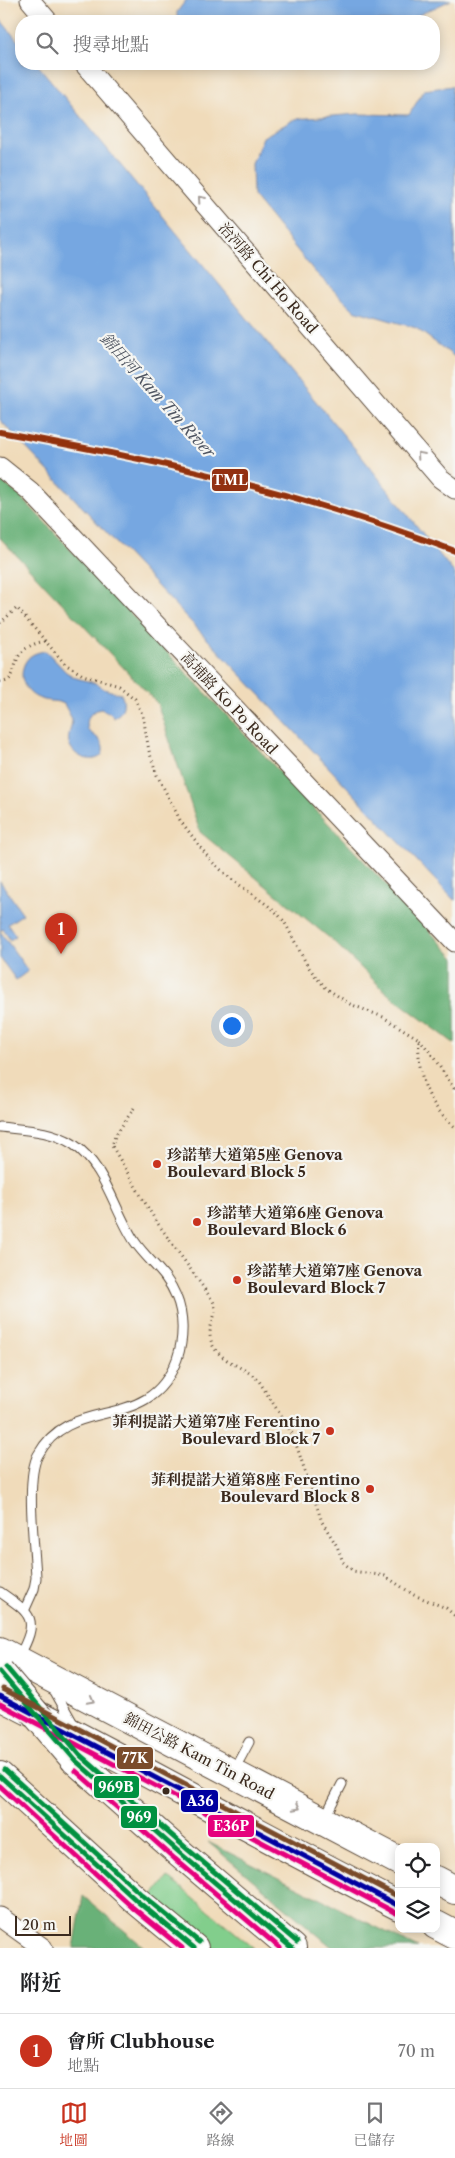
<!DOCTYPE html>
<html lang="zh-TW">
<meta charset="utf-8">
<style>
body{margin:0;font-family:"Libre Caslon Text","Noto Serif TC",serif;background:#f6f6f6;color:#202124}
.controls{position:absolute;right:15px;bottom:15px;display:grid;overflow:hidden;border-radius:10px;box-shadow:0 2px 12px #0003}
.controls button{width:45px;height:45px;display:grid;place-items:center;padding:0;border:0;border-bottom:1px solid #e0e0e0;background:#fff;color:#202124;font:25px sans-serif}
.scale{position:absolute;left:15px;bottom:12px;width:56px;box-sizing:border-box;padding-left:5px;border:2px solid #3b2a1e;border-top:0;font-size:14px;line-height:18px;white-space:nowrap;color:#3b2a1e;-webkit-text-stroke:4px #f6f6f2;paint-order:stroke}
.you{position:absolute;left:231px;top:1025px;width:18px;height:18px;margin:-12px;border:4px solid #fff;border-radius:50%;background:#1a73e8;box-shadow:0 0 0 8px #1a73e833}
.badge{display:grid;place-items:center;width:32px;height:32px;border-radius:50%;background:#c8321e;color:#fff;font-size:16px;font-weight:700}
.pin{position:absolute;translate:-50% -41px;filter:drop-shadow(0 1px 2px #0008)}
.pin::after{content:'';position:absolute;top:26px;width:18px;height:15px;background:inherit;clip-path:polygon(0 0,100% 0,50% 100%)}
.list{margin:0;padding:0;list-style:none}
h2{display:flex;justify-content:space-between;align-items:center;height:65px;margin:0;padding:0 20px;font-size:21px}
h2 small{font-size:16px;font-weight:400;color:#757577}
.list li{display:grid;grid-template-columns:32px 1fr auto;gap:15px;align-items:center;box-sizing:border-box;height:75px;padding:0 20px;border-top:1px solid #e0e0e0}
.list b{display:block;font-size:19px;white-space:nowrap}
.list p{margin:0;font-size:16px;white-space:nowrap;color:#757577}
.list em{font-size:16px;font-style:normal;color:#757577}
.icon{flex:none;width:28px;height:28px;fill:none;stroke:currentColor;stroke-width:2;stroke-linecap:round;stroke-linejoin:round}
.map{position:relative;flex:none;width:455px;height:1948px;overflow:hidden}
.search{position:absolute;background:#fff;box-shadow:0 2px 12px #0003;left:15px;right:15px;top:15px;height:55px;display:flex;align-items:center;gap:12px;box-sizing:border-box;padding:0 18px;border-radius:20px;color:#757577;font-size:19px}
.sheet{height:140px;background:#fff}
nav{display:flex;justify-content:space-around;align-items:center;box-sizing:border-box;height:70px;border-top:1px solid #e0e0e0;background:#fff;font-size:14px;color:#757577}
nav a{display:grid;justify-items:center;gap:2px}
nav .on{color:#c8321e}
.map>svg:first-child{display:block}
.green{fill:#82ce8c;stroke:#5e7c55}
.forest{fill:#69b178;stroke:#526e4b}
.water{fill:#76a7e1;stroke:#586880}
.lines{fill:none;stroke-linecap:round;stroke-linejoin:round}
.service-casing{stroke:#564535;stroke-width:11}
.minor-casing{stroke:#564535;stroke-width:21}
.primary-casing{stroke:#564535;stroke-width:30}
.motorway-casing{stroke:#564535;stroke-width:30}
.path{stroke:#564535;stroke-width:3;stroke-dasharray:1 4;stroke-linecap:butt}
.service{stroke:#fff;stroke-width:9}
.minor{stroke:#fff;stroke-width:19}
.primary{stroke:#fff;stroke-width:28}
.motorway{stroke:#fff;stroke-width:28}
.motorway-bridge-casing{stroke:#564535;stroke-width:30;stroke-linecap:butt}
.motorway-bridge{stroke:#fff;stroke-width:28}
.bus-1-casing{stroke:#f6f6f2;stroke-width:9}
.bus-2-casing{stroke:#f6f6f2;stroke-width:9}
.bus-3-casing{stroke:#f6f6f2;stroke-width:9}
.bus-4-casing{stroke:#f6f6f2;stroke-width:9}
.bus-5-casing{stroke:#f6f6f2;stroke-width:9}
.bus-1{stroke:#0000a0;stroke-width:5}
.bus-2{stroke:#e5007d;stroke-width:5}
.bus-3{stroke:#009140;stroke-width:5}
.bus-4{stroke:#009140;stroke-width:5}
.bus-5{stroke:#7a4b2a;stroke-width:5}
.metro-1-casing{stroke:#f6f6f2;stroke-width:10}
.metro-1{stroke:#923011;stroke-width:6}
.oneway{stroke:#a79f9a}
.poi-dot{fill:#c8321e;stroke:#f6f6f2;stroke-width:2}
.bus-dot{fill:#3b2a1e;stroke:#f6f6f2;stroke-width:2}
.labels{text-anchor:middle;stroke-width:4.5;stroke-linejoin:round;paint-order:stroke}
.street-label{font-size:15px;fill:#3b2a1e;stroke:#f6f6f2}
.poi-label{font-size:15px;font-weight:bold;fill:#3b2a1e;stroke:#f6f6f2;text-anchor:start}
.water-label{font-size:16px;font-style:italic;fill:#505662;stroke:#f6f6f2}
.line-badge{stroke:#f6f6f2;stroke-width:2}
.badge-label{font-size:14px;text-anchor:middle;font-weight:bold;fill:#fff}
</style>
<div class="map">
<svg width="455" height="1948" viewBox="0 0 455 1948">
<rect width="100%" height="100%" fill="#f6f6f2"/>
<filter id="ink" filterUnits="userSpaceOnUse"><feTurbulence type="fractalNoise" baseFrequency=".02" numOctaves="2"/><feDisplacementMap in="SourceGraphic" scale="10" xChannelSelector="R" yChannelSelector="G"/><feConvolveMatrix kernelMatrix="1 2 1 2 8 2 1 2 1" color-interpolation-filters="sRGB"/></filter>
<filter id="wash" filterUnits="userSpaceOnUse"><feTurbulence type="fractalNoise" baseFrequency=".0096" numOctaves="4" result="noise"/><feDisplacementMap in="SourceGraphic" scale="20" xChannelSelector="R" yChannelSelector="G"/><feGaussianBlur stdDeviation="1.12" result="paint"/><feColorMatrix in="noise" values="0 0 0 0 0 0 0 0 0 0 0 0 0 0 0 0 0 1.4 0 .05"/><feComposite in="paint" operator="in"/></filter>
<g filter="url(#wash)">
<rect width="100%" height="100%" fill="#f0dbba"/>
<path class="green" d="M168,1877L254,1948H213L152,1898Z"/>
<path class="forest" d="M0,480L22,498L455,958V1044L388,994L332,940L200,832L157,703L0,538Z
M208,1842L418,1948H333Z
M83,1896L145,1948H74Z"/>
<path class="water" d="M186,0H451L406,21H177V12Z
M0,19L21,45V64H37L361,456L455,574V901L0,420Z
M452,86V123L455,126V357L416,328L354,310L315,272L253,196L252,164L263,137L295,119L358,114L409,115L424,90Z
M46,651L66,672L76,678L95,683L104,689L121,694C126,704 123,712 114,718L110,713L101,709C90,711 85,719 88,730C92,735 99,737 102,744C110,765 75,764 69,743C67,735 72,727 72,719L64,704C56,700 49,702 41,699C27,695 18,680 24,665C28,655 36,652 46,651Z
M0,881L23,914L8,924L16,936L10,940L3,929L0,931L28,971L16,980L0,958Z"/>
</g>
<g filter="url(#ink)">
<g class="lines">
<g class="service-casing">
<path id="service" d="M0,1127C25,1130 51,1130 73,1144C106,1166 114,1211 135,1242C148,1261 167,1273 176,1296C184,1315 184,1339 177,1359C149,1436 72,1392 38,1455C25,1479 35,1548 36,1578L34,1589L25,1609
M0,1592C33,1615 39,1619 19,1657
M53,1688L75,1727
M234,1770L249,1742
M324,1819L342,1784"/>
</g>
<g class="minor-casing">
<path id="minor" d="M30,0L48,21
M84,64L440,478L455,489
M0,467L30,491L455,942
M0,1917L43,1948"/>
</g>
<g class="primary-casing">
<path id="primary" d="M0,1651L399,1861
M0,1696C134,1764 265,1838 399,1906
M436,1880L455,1890
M436,1925L455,1935"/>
</g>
<g class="motorway-casing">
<path id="motorway" d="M75,1760L180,1853L292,1948
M0,1776L137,1901L194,1948"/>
</g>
<path class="path" d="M0,623L17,608L65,664L83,675L119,686L135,699L143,716L149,751L157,775L180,820L211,861L230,878L274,910L284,921L307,965L316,977L327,989L350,1004L383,1017L419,1039C417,1075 427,1104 455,1127
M0,682C17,683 12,663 21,653C27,646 36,643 45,641
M419,1039L430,1052L455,1090
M134,1108L115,1136L112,1146L154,1218L213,1301C219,1314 210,1321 210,1334C211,1361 245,1365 259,1381L293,1435L322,1522L337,1546L343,1562L353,1571L385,1576L414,1595L446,1608L455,1616"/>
<use href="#service" class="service"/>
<use href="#minor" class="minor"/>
<use href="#primary" class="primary"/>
<use href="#motorway" class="motorway"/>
<g class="motorway-bridge-casing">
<path id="motorway-bridge" d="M0,1672L75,1760"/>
</g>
<use href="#motorway-bridge" class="motorway-bridge"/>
<g class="bus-1-casing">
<path id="bus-1" d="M0,1696L399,1906"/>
</g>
<g class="bus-2-casing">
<path id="bus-2" d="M0,1704L396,1913
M76,1771L175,1859L280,1948
M0,1786L132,1907L182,1948"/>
</g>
<g class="bus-3-casing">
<path id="bus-3" d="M0,1672L75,1760L180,1853L292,1948
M0,1776L137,1901L194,1948"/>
</g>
<g class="bus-4-casing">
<path id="bus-4" d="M6,1667L80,1755L185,1847L297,1942
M5,1770L142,1895L199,1942"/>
</g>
<g class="bus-5-casing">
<path id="bus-5" d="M3,1689L399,1897"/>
</g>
<use href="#bus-1" class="bus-1"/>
<use href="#bus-2" class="bus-2"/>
<use href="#bus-3" class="bus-3"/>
<use href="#bus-4" class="bus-4"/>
<use href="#bus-5" class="bus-5"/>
<g class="metro-1-casing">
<path id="metro-1" d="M0,432C81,447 162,462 241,483C314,502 385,525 455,551"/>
</g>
<use href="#metro-1" class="metro-1"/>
</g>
<defs><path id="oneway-chevron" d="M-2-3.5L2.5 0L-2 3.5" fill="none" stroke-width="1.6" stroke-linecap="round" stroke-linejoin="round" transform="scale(1.25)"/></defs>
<g class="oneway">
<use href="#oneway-chevron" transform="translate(201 199) rotate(-131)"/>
<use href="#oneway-chevron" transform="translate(420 455) rotate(-131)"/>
<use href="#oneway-chevron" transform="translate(91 1700) rotate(28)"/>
<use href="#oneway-chevron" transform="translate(297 1807) rotate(28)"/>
</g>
</g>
<g class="poi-dot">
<circle cx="157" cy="1164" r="5"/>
<circle cx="197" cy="1222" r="5"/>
<circle cx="237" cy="1280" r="5"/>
<circle cx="330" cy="1431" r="5"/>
<circle cx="370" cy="1489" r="5"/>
</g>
<circle class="bus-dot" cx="166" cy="1791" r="4.5"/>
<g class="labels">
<g class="street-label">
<text transform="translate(268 278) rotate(49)" y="5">治河路 Chi Ho Road</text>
<text transform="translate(229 703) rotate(47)" y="5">高埔路 Ko Po Road</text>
<text transform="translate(199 1756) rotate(28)" y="5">錦田公路 Kam Tin Road</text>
</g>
<g class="poi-label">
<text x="167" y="1160">珍諾華大道第5座 Genova<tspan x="167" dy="17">Boulevard Block 5</tspan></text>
<text x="207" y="1218">珍諾華大道第6座 Genova<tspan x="207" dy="17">Boulevard Block 6</tspan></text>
<text x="247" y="1276">珍諾華大道第7座 Genova<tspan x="247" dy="17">Boulevard Block 7</tspan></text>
<text x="320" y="1427" text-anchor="end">菲利提諾大道第7座 Ferentino<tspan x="320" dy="17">Boulevard Block 7</tspan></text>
<text x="360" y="1485" text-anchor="end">菲利提諾大道第8座 Ferentino<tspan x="360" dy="17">Boulevard Block 8</tspan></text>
</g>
<g class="water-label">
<text transform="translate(158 395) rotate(48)" y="6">錦田河 Kam Tin River</text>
</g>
</g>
<g class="line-badge">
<rect x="211" y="468" width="38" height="24" rx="5" fill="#923011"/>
<rect x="116" y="1746" width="38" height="24" rx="5" fill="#7a4b2a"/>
<rect x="93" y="1775" width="47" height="24" rx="5" fill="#009140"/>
<rect x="180" y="1789" width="39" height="24" rx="5" fill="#0000a0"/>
<rect x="120" y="1805" width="38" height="24" rx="5" fill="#009140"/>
<rect x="207" y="1814" width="48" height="24" rx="5" fill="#e5007d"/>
</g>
<g class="badge-label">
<text x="230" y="485">TML</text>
<text x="135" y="1763">77K</text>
<text x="116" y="1792">969B</text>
<text x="200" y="1806">A36</text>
<text x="139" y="1822">969</text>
<text x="231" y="1831">E36P</text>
</g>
</svg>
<div class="controls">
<button><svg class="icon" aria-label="locate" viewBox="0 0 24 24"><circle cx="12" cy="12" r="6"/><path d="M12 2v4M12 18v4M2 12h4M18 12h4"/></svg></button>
<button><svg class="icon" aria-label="layers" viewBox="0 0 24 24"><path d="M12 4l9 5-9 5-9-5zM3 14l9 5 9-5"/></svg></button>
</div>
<div class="scale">20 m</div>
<div class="you"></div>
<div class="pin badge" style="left:61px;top:954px">1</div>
<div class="search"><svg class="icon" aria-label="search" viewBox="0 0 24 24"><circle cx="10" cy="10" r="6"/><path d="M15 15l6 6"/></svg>搜尋地點</div>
</div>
<section class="sheet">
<h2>附近<small></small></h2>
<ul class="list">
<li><span class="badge">1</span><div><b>會所 Clubhouse</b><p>地點</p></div><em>70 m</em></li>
</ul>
</section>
<nav>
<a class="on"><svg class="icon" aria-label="map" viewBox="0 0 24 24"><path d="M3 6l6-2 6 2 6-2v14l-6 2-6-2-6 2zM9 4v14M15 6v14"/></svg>地圖</a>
<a><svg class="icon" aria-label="directions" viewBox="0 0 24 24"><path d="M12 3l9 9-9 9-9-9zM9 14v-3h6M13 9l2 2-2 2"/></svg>路線</a>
<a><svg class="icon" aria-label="saved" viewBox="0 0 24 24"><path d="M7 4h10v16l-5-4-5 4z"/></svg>已儲存</a>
</nav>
